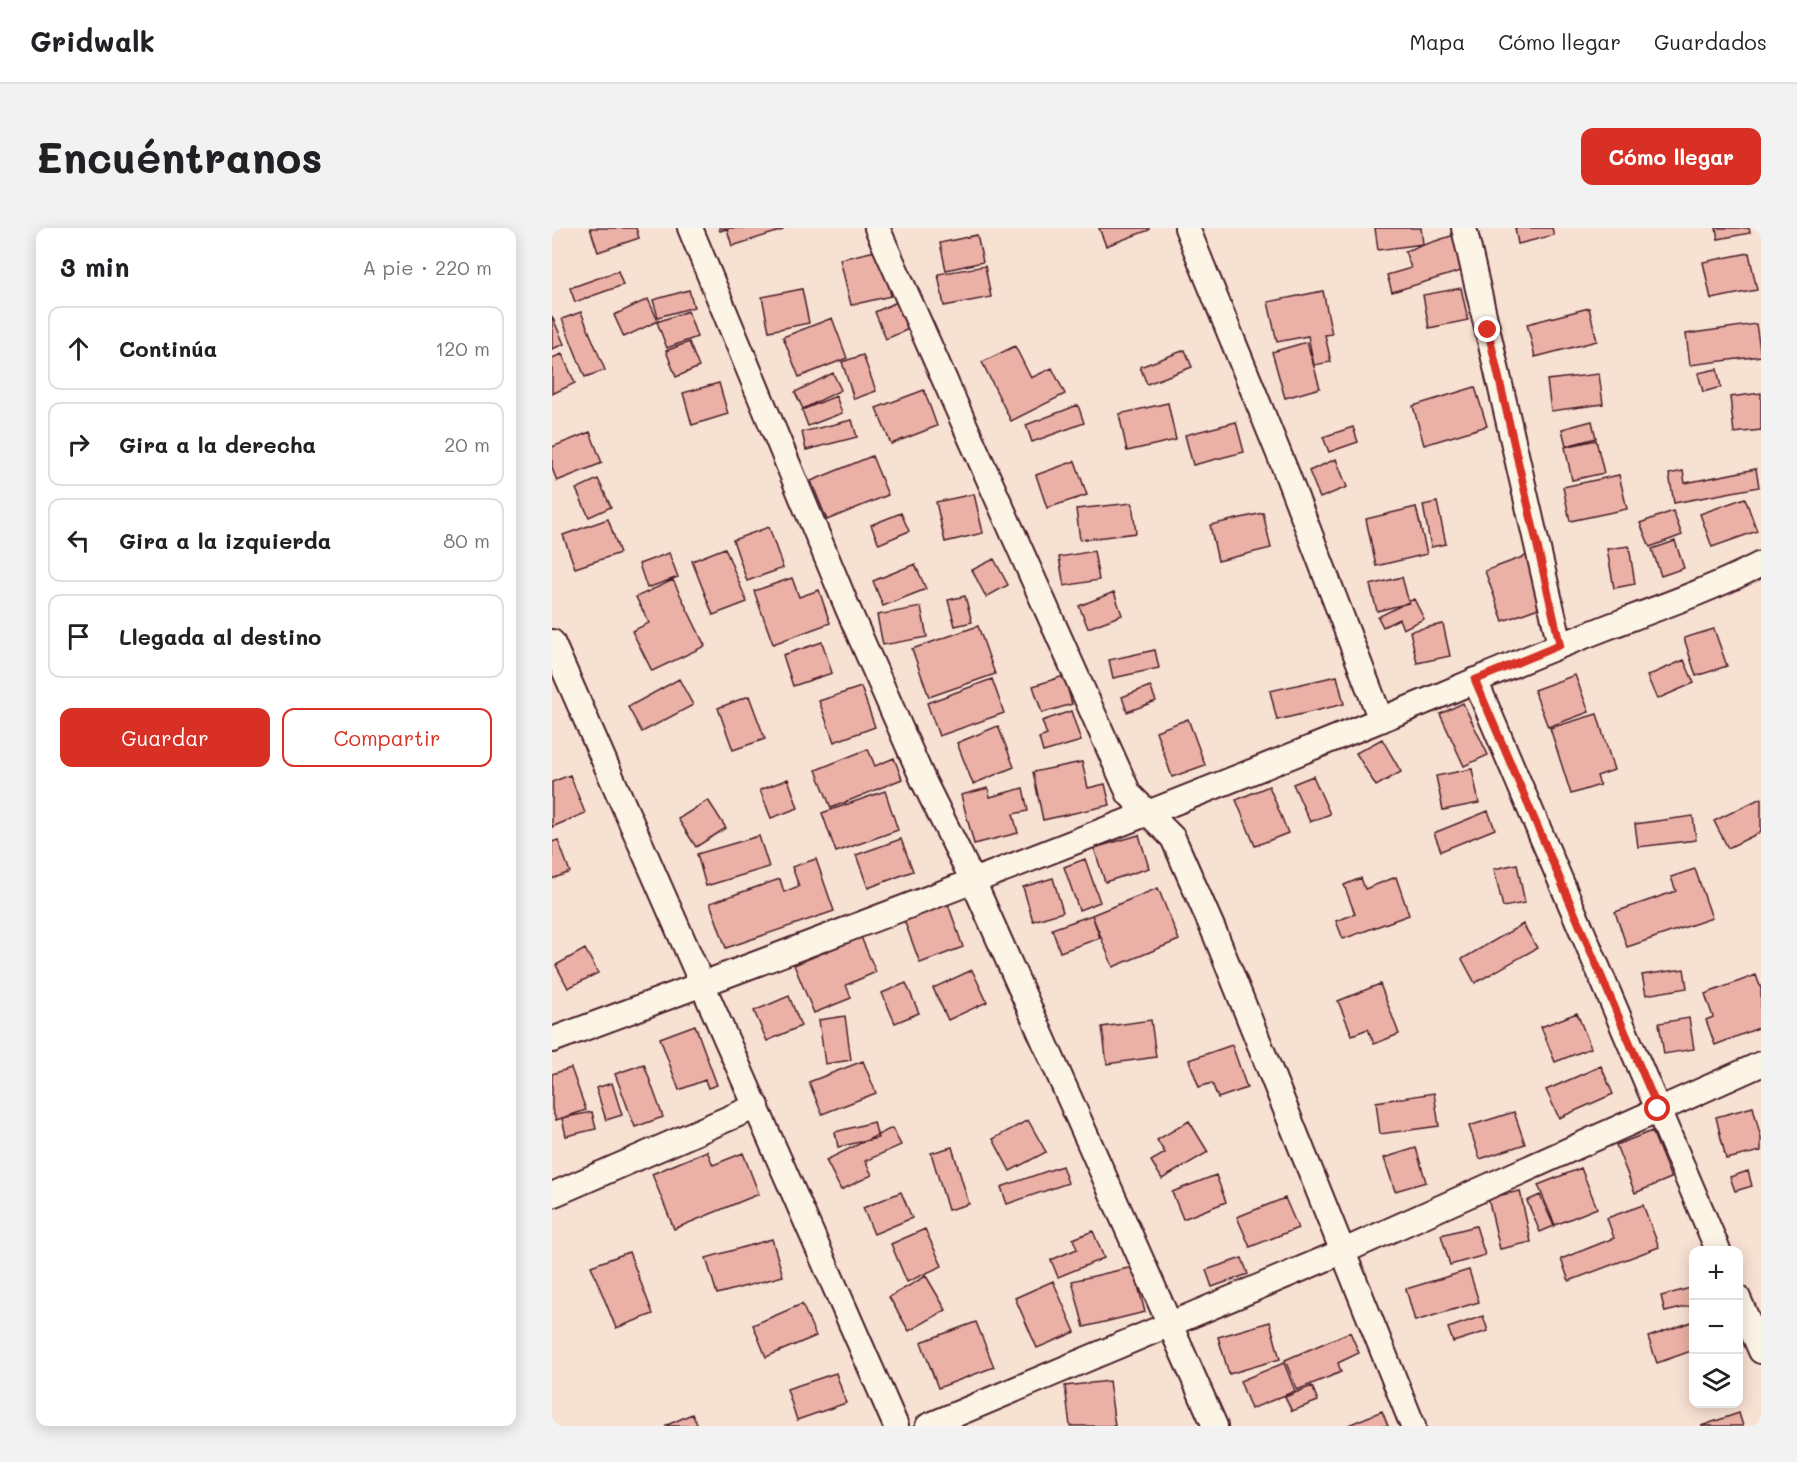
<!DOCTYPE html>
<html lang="es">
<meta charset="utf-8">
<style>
body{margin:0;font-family:Mali,sans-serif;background:#f2f2f2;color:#202124}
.controls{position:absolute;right:18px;bottom:18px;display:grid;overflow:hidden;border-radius:12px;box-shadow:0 3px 15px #0003}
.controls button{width:54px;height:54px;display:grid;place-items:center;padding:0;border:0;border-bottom:2px solid #e0e0e0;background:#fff;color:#202124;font:30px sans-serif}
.stop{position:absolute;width:18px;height:18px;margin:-14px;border:4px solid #d93025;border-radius:50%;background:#fff}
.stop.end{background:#d93025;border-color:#fff;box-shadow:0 2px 6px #0008}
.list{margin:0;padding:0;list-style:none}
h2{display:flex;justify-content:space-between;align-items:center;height:78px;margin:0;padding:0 24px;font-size:26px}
h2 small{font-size:20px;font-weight:400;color:#757577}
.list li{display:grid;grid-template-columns:39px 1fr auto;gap:18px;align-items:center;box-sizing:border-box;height:84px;margin:0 12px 12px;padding:0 12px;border:2px solid #e0e0e0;border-radius:12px}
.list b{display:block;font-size:22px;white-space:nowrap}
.list em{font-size:20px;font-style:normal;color:#757577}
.actions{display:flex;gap:12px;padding:18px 24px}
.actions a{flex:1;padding:14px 0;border:2px solid #d93025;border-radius:12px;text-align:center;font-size:21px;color:#d93025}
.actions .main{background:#d93025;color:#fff}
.icon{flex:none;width:33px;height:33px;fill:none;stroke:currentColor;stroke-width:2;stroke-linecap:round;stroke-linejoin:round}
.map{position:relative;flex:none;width:1209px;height:1198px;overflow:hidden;border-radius:12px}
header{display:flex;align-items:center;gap:36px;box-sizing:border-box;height:84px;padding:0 30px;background:#fff;border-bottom:2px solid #e0e0e0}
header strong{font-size:28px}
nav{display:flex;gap:33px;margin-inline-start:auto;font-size:21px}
.intro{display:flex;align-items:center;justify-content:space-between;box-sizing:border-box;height:144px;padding:0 36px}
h1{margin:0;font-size:42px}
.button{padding:15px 27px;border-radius:12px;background:#d93025;color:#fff;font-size:21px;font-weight:700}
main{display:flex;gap:36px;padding:0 36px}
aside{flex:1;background:#fff;border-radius:12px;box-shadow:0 3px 15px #0003}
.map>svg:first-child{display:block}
.building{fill:#ebb1a6;stroke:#4a1f2b;stroke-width:1.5}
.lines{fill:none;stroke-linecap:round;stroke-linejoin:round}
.street-casing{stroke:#4a1f2b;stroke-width:28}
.street{stroke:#fcf5e5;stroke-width:24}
.route{stroke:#d93025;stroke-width:8}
</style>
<header>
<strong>Gridwalk</strong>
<nav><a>Mapa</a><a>Cómo llegar</a><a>Guardados</a></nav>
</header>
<div class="intro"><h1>Encuéntranos</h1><a class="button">Cómo llegar</a></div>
<main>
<aside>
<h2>3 min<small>A pie · 220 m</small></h2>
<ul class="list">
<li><svg class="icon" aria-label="ahead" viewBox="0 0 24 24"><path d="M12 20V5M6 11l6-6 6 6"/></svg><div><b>Continúa</b></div><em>120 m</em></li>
<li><svg class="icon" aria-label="right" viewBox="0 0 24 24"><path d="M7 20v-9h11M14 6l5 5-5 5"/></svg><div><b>Gira a la derecha</b></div><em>20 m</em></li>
<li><svg class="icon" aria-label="left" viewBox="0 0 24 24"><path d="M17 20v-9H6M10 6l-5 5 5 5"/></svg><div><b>Gira a la izquierda</b></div><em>80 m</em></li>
<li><svg class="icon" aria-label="arrive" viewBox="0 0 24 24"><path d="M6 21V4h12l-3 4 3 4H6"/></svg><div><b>Llegada al destino</b></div></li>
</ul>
<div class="actions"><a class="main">Guardar</a><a>Compartir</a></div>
</aside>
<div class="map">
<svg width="1209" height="1198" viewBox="0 0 1209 1198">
<rect width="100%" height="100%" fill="#f7e1d2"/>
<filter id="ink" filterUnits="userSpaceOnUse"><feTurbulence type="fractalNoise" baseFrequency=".0167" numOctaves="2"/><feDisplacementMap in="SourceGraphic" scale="12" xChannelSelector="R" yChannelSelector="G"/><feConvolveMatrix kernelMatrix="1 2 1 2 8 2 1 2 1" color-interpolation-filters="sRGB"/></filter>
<g filter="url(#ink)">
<path class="building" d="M38,0H84L87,10L46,24Z
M167,0H230L231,2L180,18L175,1L168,3Z
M547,0H597V2L554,18Z
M823,0H869L871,16L826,22Z
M963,0H1000L1002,7L966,16Z
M1164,0H1197L1198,5L1166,11Z
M425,7L431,34L394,42L388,15Z
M902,7L912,42L840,64L835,47L859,40L853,23Z
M328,22L339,68L299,77L288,31Z
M1197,25L1205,62L1159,71L1151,34Z
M433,38L439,69L392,78L386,46Z
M66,43L71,57L23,74L18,60Z
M909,60L916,92L877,100L871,67Z
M250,61L257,95L217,103L210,69Z
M137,62L142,79L106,89L101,72Z
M771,63L780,106L773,107L779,134L762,137L756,108L725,114L716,74Z
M96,71L106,93L72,109L62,87Z
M347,73L359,100L334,111L323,84Z
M1037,80L1045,113L983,129L975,96Z
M136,83L145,109L115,120L105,94Z
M29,84L53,142L33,149L10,91Z
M0,88L12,116L0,121Z
M280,90L295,130L247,149L231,109Z
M1204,96L1209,128L1138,137L1134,106Z
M137,114L147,139L124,149L114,123Z
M755,114L768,160L733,170L720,124Z
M463,118L479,150L500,140L513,166L459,193L430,134Z
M633,122L640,139L595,156L588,139Z
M10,126L23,155L0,166V130Z
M311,127L324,163L302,171L290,134Z
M1165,141L1169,159L1151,164L1146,145Z
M281,145L289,162L251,181L243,164Z
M1047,146L1051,176L999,183L995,152Z
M167,155L176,186L140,197L131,165Z
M923,159L935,198L872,217L861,178Z
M372,162L385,198L339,216L324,180Z
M1209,165V202L1182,205L1178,169Z
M284,168L290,185L256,198L250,182Z
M616,175L624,212L575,223L567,186Z
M526,177L532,195L480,214L474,197Z
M300,192L305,209L254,222L250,204Z
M1040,193L1044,210L1014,218L1010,201Z
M684,194L692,224L641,237L633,207Z
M801,199L806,214L777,224L771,209Z
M38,204L50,235L5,253L0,240V219Z
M1044,212L1052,245L1020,252L1013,219Z
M320,228L336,267L275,292L259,253Z
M784,231L795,259L768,270L757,243Z
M523,233L535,267L495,280L484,247Z
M1204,241L1207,259L1122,275L1117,246L1131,243L1133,255Z
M1067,247L1075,281L1018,293L1011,259Z
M46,251L59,279L37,289L24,261Z
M422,266L431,305L393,314L384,274Z
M1193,270L1205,303L1160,319L1148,286Z
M885,274L894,316L879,319L871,277Z
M580,275L584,305L528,312L524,281Z
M864,279L875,326L824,338L814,291Z
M1121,283L1130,307L1098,319L1088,295Z
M349,285L357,303L327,316L319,297Z
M711,285L719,320L666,333L658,297Z
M56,291L68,325L23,340L11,307Z
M217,299L231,340L195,353L181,312Z
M1123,313L1132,340L1109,348L1100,321Z
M1077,318L1083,356L1062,360L1055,321Z
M173,320L195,374L161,387L140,333Z
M542,323L547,352L512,358L507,329Z
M117,325L126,349L95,360L87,336Z
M979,326L997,376L951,393L933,343Z
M442,331L456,357L434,369L420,342Z
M363,336L374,361L331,378L321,353Z
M850,349L857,375L825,383L818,357Z
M240,350L247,369L267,362L278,395L221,416L202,363Z
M121,352L153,418L100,443L80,403L97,395L84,369Z
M562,364L570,387L536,400L527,378Z
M413,368L420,394L403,398L396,372Z
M862,371L872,391L851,401L847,391L831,399L826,389Z
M369,379L375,409L331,417L325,387Z
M891,396L898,428L865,435L858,403Z
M426,398L443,446L377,469L360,421Z
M1162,401L1175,438L1144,448L1132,410Z
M270,414L280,445L241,458L231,427Z
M603,422L607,440L561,450L557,432Z
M1132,432L1142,455L1105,471L1095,448Z
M1023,447L1037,484L996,499L982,462Z
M512,448L520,476L490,485L481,458Z
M785,448L792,476L725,492L718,463Z
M127,451L141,477L90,504L76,479Z
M440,451L452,485L387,508L375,475Z
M598,458L604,473L575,484L570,469Z
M309,459L323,499L282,514L267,473Z
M197,468L213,511L181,522L166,480Z
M911,475L936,527L912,538L888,486Z
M519,483L529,513L491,524L487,510L495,507L490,493Z
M1045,486L1062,542L1045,548L1048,557L1019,566L998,500Z
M636,491L653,537L620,549L604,503Z
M446,498L462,539L421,556L405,515Z
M830,511L849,544L824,558L804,525Z
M316,521L323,538L342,530L350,551L279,580L264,542Z
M530,534L536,560L553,556L558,577L491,592L481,544Z
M920,541L927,575L891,582L884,548Z
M18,547L33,585L0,599V554Z
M761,548L778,586L758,594L741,556Z
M236,551L246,580L219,590L208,562Z
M717,558L736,605L703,618L684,572Z
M436,560L438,569L471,560L476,583L461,586L466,605L422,616L409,567Z
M333,563L346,602L284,624L270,585Z
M1209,570V604L1176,620L1162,593Z
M156,572L174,600L144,619L126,591Z
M936,583L943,601L889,623L882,605Z
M1141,588L1144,612L1086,619L1083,596Z
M587,607L597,640L553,654L542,620Z
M207,608L217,639L154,658L145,626Z
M349,611L361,643L316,660L304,627Z
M6,612L18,644L0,651V614Z
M264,631L282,683L174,720L158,675L228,651L232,664L247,658L240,639Z
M533,631L548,674L527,682L512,639Z
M965,636L973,675L951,679L942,641Z
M1143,641L1160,690L1075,719L1063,684L1124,663L1119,649Z
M844,649L857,687L791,711L784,693L803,686L792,657L809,650L813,661Z
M501,650L511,684L481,693L471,659Z
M606,660L627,712L561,739L540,687Z
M396,676L411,719L368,735L352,692Z
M540,687L548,710L508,724L500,701Z
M971,696L985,720L923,755L910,731Z
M309,709L324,744L294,757L299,770L262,785L242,737Z
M33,721L46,745L16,760L4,737Z
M1132,741L1135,760L1094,767L1090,747Z
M420,742L435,774L396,792L381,760Z
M1204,747L1209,761V799L1163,817L1154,792L1161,789L1153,766Z
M354,755L367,785L343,795L330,765Z
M828,756L847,806L822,816L816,801L800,807L786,773Z
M237,768L249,798L215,813L202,783Z
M1025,785L1039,820L1003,834L989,799Z
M293,788L299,832L273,836L267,792Z
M1137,790L1142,821L1112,826L1107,795Z
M599,792L604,829L555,836L550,799Z
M143,797L165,857L156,860L153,852L127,862L108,810Z
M680,817L695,860L666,870L660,855L647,859L637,832Z
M311,833L324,865L270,886L257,854Z
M92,836L111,889L83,899L63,846Z
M1049,838L1061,866L1007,890L994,862Z
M19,840L34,882L4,892L0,881V846Z
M60,855L70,887L54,892L44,860Z
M882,865L887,898L828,906L824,874Z
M1201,879L1209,910V923L1174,931L1164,889Z
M40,884L44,901L14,908L10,890Z
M962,884L973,916L928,931L917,898Z
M476,892L494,924L458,943L441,911Z
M637,893L656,924L610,951L599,933L613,925L605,912Z
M322,894L326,910L286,919L283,904Z
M340,900L349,917L313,933L320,947L289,962L274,932Z
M1100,903L1119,950L1083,965L1064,917Z
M400,919L417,976L396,982L379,925Z
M864,920L874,954L843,963L832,930Z
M155,923L161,937L191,925L207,966L122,1001L100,946Z
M510,938L516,955L455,976L449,959Z
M1029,940L1045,980L1003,997L986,957Z
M1196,943L1200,958L1183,963L1178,949Z
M664,947L674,974L631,991L620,964Z
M968,963L979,1014L948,1021L936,970Z
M349,964L360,990L322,1006L311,980Z
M988,967L1002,998L988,1004L975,973Z
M733,970L746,1000L698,1019L685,989Z
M1091,977L1107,1019L1017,1053L1009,1031L1062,1010L1055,990Z
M924,998L933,1027L898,1037L889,1007Z
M373,1001L390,1038L355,1054L339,1016Z
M541,1003L552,1030L506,1049L499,1032L525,1021L521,1011Z
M220,1011L231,1048L165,1066L154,1030Z
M77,1024L101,1086L64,1100L39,1038Z
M690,1030L696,1046L660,1059L654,1042Z
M581,1039L593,1084L532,1099L520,1053Z
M917,1042L927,1074L863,1093L854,1061Z
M374,1048L394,1082L357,1103L337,1069Z
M501,1053L523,1104L485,1120L463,1070Z
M1142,1059V1077L1113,1084L1109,1068Z
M250,1076L264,1108L214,1129L201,1097Z
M931,1088L936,1103L901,1114L896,1100Z
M1142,1093V1122L1105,1135L1096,1109Z
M424,1094L442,1139L386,1160L369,1114Z
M718,1094L728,1131L677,1146L666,1109Z
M798,1104L807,1125L786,1135L789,1144L745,1162L733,1132Z
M732,1135L743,1163L699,1181L688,1153Z
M284,1145L294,1175L245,1192L235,1161Z
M557,1153L563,1198H518L513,1158Z
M760,1158L766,1173L740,1183L733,1169Z
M830,1183L836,1198H794Z
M1187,1185L1191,1198H1149Z
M140,1186L146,1198H113Z"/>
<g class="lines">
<g class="street-casing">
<path id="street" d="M138,0L296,381L372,554L421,653L663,1198
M325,0L577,566L621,610L664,708L861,1198
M635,0L733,241L829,492
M912,0L1008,417
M0,414L344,1198
M923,452L1166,1022
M0,812C298,702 595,588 889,467C945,443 1001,420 1058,398C1109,379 1160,361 1209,336
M0,967L205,878
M1186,1070L1209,1123
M376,1198L792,1023L1209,836"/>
</g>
<use href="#street" class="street"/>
</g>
</g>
<g class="lines" filter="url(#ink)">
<path class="route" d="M936,102L1008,417L923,452L1106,881"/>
</g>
</svg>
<div class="controls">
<button>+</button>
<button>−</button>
<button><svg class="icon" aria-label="layers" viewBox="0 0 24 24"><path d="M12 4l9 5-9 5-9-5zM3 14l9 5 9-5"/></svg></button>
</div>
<div class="stop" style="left:1106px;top:881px"></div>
<div class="stop end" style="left:936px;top:102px"></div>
</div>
</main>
